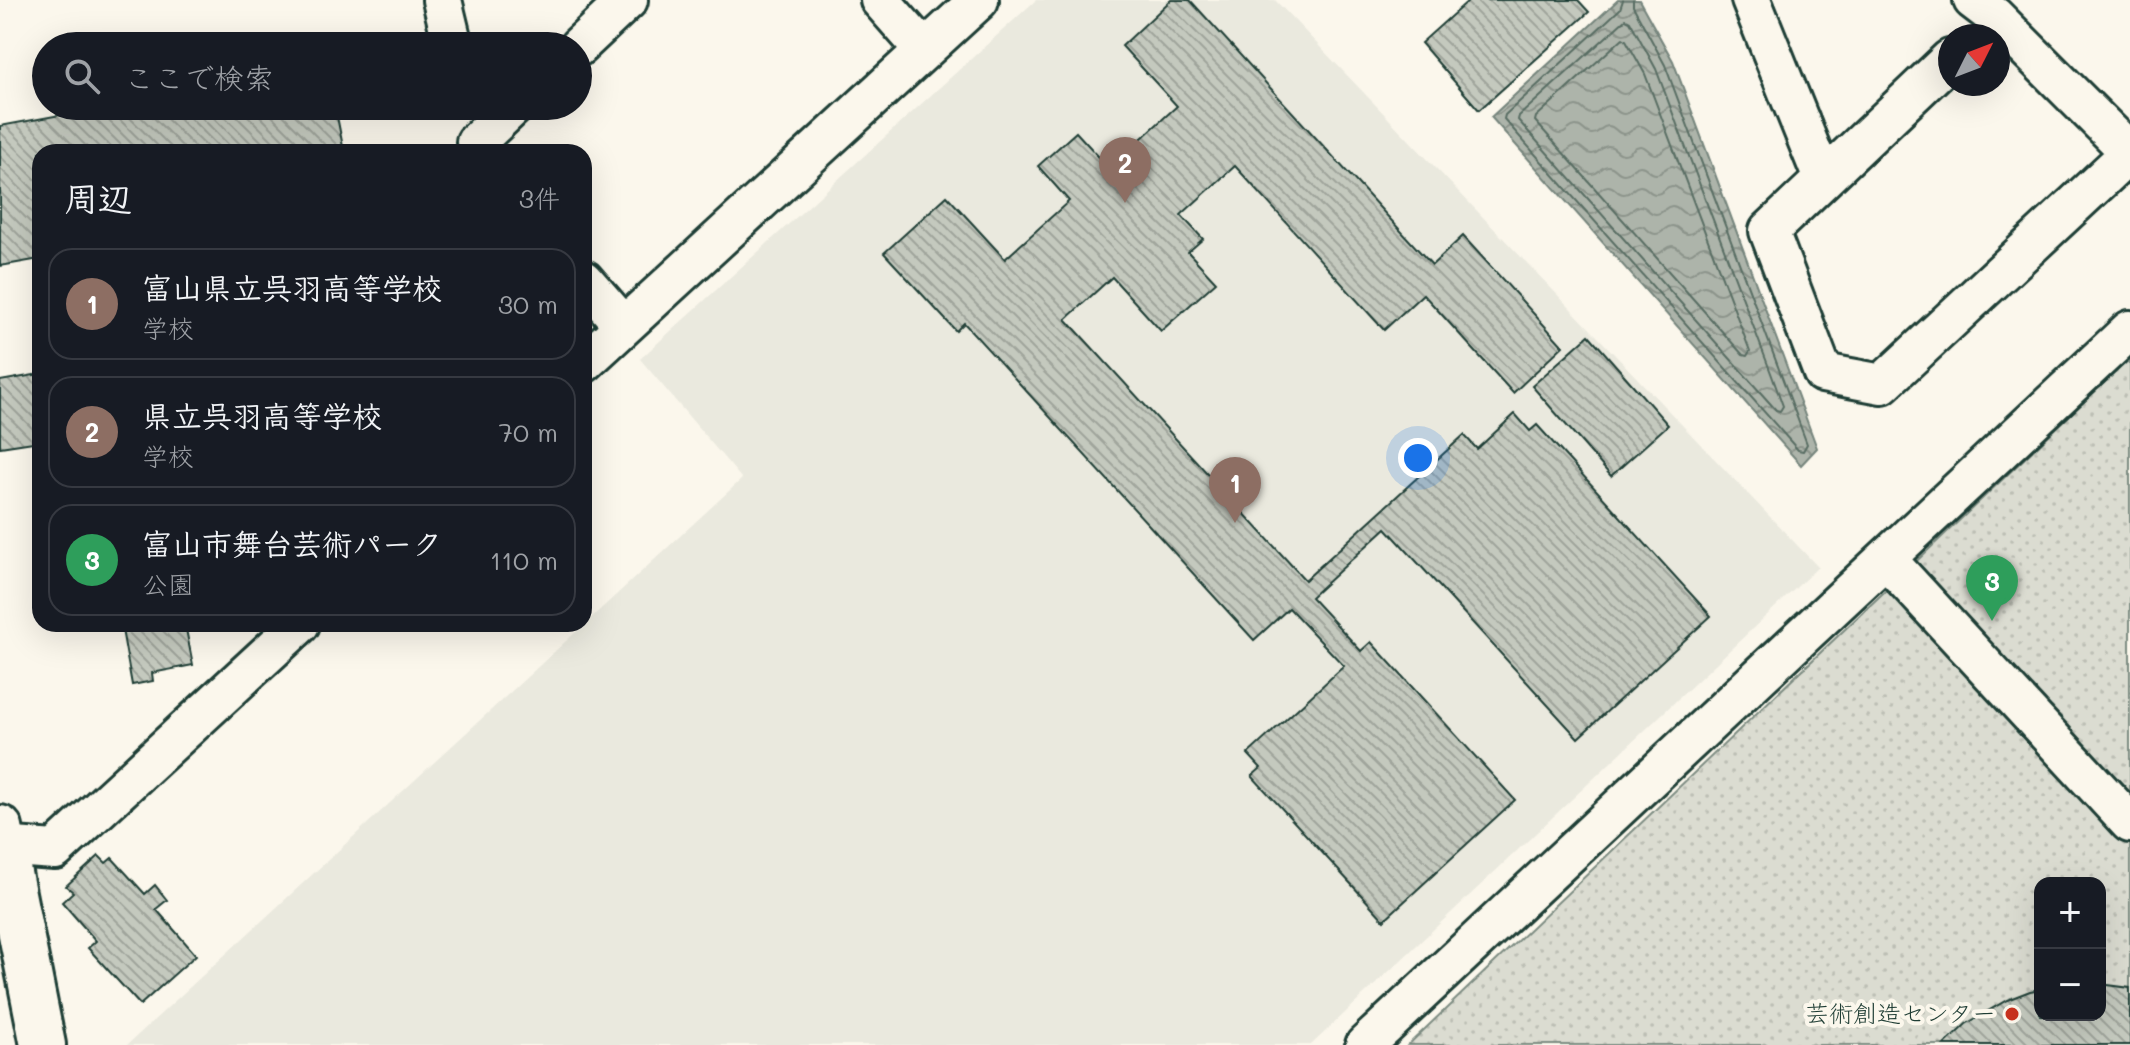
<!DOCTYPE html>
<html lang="ja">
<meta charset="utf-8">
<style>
body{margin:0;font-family:Mali,"Klee One",sans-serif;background:#20242c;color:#f1f3f6}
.controls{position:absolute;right:24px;bottom:24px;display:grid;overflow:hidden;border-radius:16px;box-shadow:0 8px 32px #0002}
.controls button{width:72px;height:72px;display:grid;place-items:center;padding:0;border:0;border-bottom:2px solid #363941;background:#171b24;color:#f1f3f6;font:40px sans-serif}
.compass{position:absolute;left:1938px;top:24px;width:72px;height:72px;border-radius:50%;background:#171b24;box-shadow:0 8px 32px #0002;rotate:48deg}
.you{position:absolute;left:1418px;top:458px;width:28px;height:28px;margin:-20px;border:6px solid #fff;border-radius:50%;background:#1a73e8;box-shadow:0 0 0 12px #1a73e833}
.badge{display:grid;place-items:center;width:52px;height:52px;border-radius:50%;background:#c8321e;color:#fff;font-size:26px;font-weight:700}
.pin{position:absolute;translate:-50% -66px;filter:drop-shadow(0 2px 4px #0008)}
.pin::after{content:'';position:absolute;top:42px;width:28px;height:24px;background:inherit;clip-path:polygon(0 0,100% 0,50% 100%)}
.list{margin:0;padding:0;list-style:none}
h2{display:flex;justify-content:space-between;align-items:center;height:104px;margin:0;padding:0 32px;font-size:34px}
h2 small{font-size:26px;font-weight:400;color:#9ea1a6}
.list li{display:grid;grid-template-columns:52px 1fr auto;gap:24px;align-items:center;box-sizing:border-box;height:112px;margin:0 16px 16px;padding:0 16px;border:2px solid #363941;border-radius:24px}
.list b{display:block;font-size:30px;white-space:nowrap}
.list p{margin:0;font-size:26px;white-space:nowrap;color:#9ea1a6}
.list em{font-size:26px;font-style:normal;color:#9ea1a6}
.icon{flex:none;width:44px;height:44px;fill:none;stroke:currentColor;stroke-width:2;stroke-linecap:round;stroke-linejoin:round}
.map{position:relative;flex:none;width:2130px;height:1045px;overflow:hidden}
.search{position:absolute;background:#171b24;box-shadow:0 8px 32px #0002;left:32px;top:32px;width:560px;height:88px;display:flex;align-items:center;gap:20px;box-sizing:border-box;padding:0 28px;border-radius:44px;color:#9ea1a6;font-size:30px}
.panel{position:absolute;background:#171b24;box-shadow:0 8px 32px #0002;left:32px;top:144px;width:560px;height:488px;border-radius:24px}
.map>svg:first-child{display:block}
.built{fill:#eae9de}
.park{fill:url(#park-dots);stroke:#7d8c82;stroke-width:2;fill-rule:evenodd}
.water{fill:url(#water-waves);stroke:#74847b;stroke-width:2}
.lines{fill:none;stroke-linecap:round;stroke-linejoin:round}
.shore{stroke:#586d63;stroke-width:2}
.building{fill:url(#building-back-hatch);stroke:#1f3d34;stroke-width:2}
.minor-casing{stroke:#1f3d34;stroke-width:44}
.major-casing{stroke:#1f3d34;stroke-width:50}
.minor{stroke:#fbf7ec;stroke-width:38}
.major{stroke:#fbf7ec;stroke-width:44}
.poi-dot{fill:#c8321e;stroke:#fbf7ec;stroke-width:3}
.labels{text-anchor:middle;stroke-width:8;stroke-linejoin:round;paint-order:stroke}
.poi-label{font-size:24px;fill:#1f3d34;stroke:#fbf7ec;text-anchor:end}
</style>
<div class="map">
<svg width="2130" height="1045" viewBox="0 0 2130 1045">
<defs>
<pattern id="park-dots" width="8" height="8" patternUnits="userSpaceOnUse" patternTransform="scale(2)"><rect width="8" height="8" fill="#dbdcd1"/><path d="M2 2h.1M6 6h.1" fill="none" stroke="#bcbeb4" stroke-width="1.8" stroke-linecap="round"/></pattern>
<pattern id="water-waves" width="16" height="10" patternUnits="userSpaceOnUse" patternTransform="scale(2)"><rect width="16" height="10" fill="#adb4aa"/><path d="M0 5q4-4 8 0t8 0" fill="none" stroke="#8c948b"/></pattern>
<pattern id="building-back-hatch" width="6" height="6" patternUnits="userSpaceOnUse" patternTransform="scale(2)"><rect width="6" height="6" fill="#c4c9be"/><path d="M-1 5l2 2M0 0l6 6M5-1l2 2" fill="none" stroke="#9fa49b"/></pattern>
</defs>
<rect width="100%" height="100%" fill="#fbf7ec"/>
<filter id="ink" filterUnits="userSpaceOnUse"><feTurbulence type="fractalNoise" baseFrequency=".0125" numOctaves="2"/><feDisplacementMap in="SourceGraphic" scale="16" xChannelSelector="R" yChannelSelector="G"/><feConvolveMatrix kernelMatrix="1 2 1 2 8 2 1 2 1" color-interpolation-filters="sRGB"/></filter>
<g filter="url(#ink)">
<path class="built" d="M1036,0H1275L1818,567L1311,1045H127L742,479L640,359Z"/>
<path class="park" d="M2130,358V1045H1408ZM2040,883H2100V1015H2040Z"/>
<path class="water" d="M1618,0H1639L1673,61L1817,448L1801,465L1491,117Z"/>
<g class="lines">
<path class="shore" d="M1623,0L1620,9L1505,115L1504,119L1798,450L1803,451L1807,444L1665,65L1633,6V0
M1626,19L1630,21L1656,69L1771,373L1783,406L1780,411L1776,410L1518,120L1519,116Z
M1623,38L1626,40L1645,74L1750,351L1747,356L1743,355L1535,121L1536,117Z"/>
</g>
<path class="building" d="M1171,0H1190L1432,265L1463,236L1563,346L1513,393L1423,294L1384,330L1235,166L1181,215L1203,239L1188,252L1216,282L1161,331L1112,277L1066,319L1305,580L1464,435L1477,449L1515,414L1530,431L1537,425L1711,616L1578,738L1386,528L1311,597L1361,651L1371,642L1515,800L1384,920L1252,776L1261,768L1248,754L1344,666L1289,608L1254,640L964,323L956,331L884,253L947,196L1005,259L1069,201L1038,166L1076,132L1109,168L1177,106L1122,46Z
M1469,0H1578L1589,12L1479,110L1421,43Z
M275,38L277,46H235V45Z
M109,106H335L344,152H40V259L0,266V126Z
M1589,335L1668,425L1611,476L1532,386Z
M40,374V441L0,447V381Z
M121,624H185L193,665L152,673L153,681L132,685Z
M99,856L106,863L112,858L145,894L155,885L167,900L156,909L196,955L140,1005L88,948L96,941L62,902L73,892L66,886Z
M2100,984L2130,988V1045H1944L1966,1024L2007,1000L2030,991L2040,989V1015H2100Z"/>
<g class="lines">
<g class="minor-casing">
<path id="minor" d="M442,0L453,46
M880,0L924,50
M1751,0L1823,179
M1973,0L1994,16L2130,152
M578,47L628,0
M1950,59L1769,231L1823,373L1882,384L2130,153
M476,142L514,106
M584,280L624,326
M584,363L979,0
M1887,560L2130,823
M0,846L55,850L300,624
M1365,1045L2130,330"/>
</g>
<g class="major-casing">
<path id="major" d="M0,828L43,1045"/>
</g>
<use href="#minor" class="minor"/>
<use href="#major" class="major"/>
</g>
</g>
<circle class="poi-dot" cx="2012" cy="1014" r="8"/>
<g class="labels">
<g class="poi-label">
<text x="1996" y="1022">芸術創造センター</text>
</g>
</g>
</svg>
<div class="controls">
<button>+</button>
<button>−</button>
</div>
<svg class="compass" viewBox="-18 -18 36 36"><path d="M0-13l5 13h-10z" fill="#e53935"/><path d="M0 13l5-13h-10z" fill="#9ea1a6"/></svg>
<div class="you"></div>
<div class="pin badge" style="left:1235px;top:523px;background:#8d6e63">1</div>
<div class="pin badge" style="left:1125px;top:203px;background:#8d6e63">2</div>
<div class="pin badge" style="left:1992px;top:621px;background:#2e9e5b">3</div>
<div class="search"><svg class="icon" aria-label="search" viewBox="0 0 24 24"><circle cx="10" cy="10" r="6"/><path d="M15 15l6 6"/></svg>ここで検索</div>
<section class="panel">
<h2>周辺<small>3件</small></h2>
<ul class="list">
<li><span class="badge" style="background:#8d6e63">1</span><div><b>富山県立呉羽高等学校</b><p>学校</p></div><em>30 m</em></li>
<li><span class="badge" style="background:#8d6e63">2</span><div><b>県立呉羽高等学校</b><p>学校</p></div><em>70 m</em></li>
<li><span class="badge" style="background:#2e9e5b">3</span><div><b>富山市舞台芸術パーク</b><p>公園</p></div><em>110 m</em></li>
</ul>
</section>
</div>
